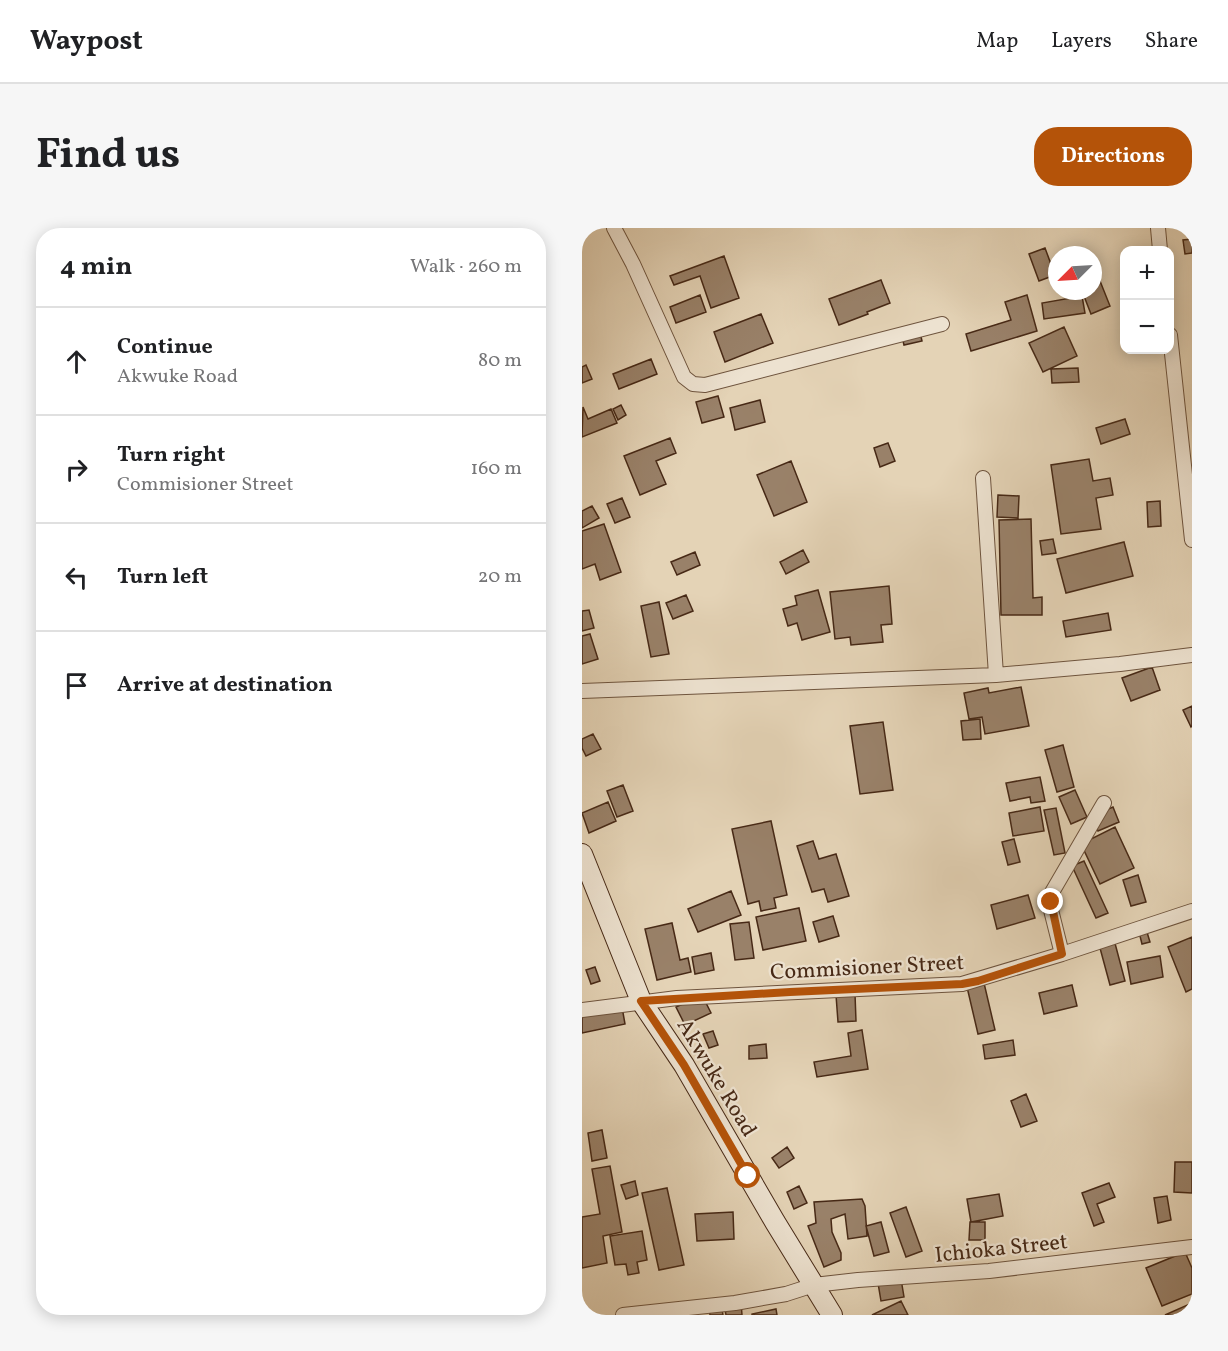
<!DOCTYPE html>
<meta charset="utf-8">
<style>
body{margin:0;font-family:Vollkorn,serif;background:#f6f6f6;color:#202124}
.controls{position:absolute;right:18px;top:18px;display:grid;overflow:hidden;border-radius:12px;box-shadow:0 3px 15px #0003}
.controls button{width:54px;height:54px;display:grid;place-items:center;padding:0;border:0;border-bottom:2px solid #e0e0e0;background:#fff;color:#202124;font:30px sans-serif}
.compass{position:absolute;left:466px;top:18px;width:54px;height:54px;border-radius:50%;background:#fff;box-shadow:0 3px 15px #0003;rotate:246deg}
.stop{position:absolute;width:18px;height:18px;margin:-14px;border:4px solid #b45309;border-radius:50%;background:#fff}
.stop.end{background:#b45309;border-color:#fff;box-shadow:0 2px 6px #0008}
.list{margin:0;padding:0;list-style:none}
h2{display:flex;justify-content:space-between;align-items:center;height:78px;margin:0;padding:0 24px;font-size:26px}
h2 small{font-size:20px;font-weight:400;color:#757577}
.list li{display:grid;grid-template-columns:39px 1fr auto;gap:18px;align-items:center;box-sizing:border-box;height:108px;padding:0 24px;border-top:2px solid #e0e0e0}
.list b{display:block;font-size:22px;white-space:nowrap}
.list p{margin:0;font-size:20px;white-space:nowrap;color:#757577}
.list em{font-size:20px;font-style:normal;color:#757577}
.icon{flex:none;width:33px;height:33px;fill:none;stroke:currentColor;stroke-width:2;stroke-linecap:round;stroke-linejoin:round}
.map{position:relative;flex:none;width:610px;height:1087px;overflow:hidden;border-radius:24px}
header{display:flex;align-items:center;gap:36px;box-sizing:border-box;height:84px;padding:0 30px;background:#fff;border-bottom:2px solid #e0e0e0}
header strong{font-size:28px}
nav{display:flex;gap:33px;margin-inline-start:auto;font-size:21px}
.intro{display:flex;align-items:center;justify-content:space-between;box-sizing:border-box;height:144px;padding:0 36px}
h1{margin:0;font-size:42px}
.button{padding:15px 27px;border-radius:24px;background:#b45309;color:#fff;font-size:21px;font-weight:700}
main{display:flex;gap:36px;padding:0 36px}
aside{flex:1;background:#fff;border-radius:24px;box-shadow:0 3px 15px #0003}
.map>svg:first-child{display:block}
.building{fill:#998169;stroke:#472916;stroke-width:1.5}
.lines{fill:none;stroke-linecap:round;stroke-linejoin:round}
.street-casing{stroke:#6e543e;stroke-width:16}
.secondary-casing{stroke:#472916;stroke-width:22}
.street{stroke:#ede2d0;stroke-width:14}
.secondary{stroke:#ede2d0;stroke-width:20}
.route{stroke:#b45309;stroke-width:8}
.labels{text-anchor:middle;stroke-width:4.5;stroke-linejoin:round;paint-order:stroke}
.street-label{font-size:22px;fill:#472916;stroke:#ede2d0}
</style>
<header>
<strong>Waypost</strong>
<nav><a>Map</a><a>Layers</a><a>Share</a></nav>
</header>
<div class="intro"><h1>Find us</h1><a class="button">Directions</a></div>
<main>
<aside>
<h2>4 min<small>Walk · 260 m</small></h2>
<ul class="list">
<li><svg class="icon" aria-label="ahead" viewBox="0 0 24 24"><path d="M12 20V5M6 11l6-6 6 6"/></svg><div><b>Continue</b><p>Akwuke Road</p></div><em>80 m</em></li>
<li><svg class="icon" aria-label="right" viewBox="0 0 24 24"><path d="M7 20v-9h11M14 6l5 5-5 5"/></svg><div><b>Turn right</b><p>Commisioner Street</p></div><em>160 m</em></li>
<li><svg class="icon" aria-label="left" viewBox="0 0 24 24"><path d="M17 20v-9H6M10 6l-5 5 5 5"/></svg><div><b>Turn left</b></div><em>20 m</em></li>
<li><svg class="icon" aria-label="arrive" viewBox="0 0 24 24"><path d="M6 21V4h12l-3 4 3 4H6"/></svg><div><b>Arrive at destination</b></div></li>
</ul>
</aside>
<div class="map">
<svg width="610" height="1087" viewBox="0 0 610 1087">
<rect width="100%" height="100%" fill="#e4d3b6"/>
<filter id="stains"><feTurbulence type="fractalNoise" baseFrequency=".00333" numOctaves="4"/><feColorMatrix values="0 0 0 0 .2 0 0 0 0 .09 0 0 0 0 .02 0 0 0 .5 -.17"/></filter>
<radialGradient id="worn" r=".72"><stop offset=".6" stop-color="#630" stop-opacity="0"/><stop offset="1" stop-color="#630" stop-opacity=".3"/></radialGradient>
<path class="building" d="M610,11V25L603,26L601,12Z
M463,20L473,47L457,53L447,26Z
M142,28L157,70L129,80L118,48L92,57L88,48Z
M516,48L528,78L509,86L500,63H511V50Z
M299,52L308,75L285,84L286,86L257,97L247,71Z
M118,67L124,84L94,95L88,79Z
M445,67L455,103L389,123L384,106L429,92L423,74Z
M500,68L503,85L462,91L460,75Z
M179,86L191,115L143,134L132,104Z
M336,96L340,113L322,117L318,100Z
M482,99L495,128L461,144L447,115Z
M69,131L75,146L37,161L31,146Z
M4,137L10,151L0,155V139Z
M496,140L497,154L470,155L469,141Z
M136,168L142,189L120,195L114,174Z
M178,172L183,194L153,202L148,180Z
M39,177L44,187L36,192L31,181Z
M1,179L6,191L29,181L35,195L0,209Z
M543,191L548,206L519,216L514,200Z
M88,210L94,225L74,233L84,256L58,267L42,228Z
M306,215L313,233L298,239L292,220Z
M507,231L511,253L528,250L531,267L514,270L519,301L479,306L469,237Z
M209,233L225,274L192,288L175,247Z
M416,267L437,268L436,290L415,289Z
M40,270L48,289L33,295L25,276Z
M578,273L579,298L566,299L565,274Z
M10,278L17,290L0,300V283Z
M449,291L451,370L460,369V387H419L417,292Z
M22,296L39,344L18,352L13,336L0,341V303Z
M471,311L474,325L460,327L458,313Z
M542,314L551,348L484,365L475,331Z
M221,322L227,334L204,346L198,334Z
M113,324L118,337L95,347L89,334Z
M307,358L310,396L299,397L301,414L269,417L268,409L253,411L248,364Z
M236,362L248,404L220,412L215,395L206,398L201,381L215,377L213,368Z
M104,367L111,383L91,391L84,375Z
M77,374L87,426L69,429L59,378Z
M7,382L12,400L0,403V383Z
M526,385L529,402L484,409L481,393Z
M8,406L16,431L0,436V408Z
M570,439L578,462L549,473L540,450Z
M439,459L447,498L403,506L400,489L387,491L382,465L406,460L407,465Z
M610,478V498L609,499L601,482Z
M398,491L399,511L381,512L379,493Z
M301,494L311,562L278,566L268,498Z
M11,506L19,521L4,528L0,520V511Z
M481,517L492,559L475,564L463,522Z
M458,549L463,573L449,575L448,569L428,573L424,555Z
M41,557L51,583L35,589L25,563Z
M493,562L505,589L489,596L477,569Z
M26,574L34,593L7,605L0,585Z
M458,579L462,603L431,608L427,585Z
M531,579L537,594L516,603L510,588Z
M474,580L483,625L472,627L462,582Z
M189,593L205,667L192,670L194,680L179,683L177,673L166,676L150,601Z
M533,599L552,640L518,656L499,616Z
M432,611L438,634L426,637L420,614Z
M231,613L237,631L254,626L267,668L246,674L242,661L230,664L215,618Z
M502,633L526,685L514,690L490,638Z
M556,647L564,674L549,678L541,652Z
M149,663L159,687L116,704L106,681Z
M446,667L453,690L415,701L409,677Z
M217,680L224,713L181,722L174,689Z
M251,688L257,708L237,714L231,694Z
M167,694L172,730L153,732L148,696Z
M90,695L98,732L106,730L109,744L75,752L63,701Z
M564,701L568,714L560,716L557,704Z
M530,704L543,753L528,757L515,709Z
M610,709V761L604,764L586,719Z
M129,725L132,742L113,746L110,729Z
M578,728L581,749L549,756L545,734Z
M13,739L18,753L9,756L4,742Z
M402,755L413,802L396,806L385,759Z
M490,757L495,778L462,786L457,765Z
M273,766L274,793L256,794L254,767Z
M120,767L129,785L103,797L94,779Z
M40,779L43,796L0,805V787Z
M280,802L286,841L235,849L232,834L269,828L266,805Z
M131,803L136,817L127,820L121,806Z
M431,812L433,827L403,831L401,817Z
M184,816L185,830L167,831V818Z
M444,866L455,893L439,899L429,873Z
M20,902L25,930L10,933L6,905Z
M205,919L212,930L197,940L190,930Z
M593,934H610V965L592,964Z
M28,938L40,1004L21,1008L25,1035L0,1040V989L18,986L10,941Z
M53,953L56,967L44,971L39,957Z
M527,955L533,969L515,976L522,994L512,998L500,965Z
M217,958L225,975L212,981L205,964Z
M85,960L102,1037L77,1042L60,965Z
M417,966L421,988L389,994L385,971Z
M585,968L589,992L576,995L572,970Z
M280,971L283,978L285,1008L266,1011L263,986L249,991L250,1004L259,1025V1032L242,1039L226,998L234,995L232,974Z
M324,979L340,1023L324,1029L308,985Z
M151,984L152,1011L115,1013L113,986Z
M299,994L307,1024L292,1028L284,998Z
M388,994H403V1012H387Z
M60,1003L65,1032L55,1034L57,1045L46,1047L44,1036L33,1037L28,1008Z
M603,1024L610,1040V1066L580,1078L564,1040Z
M319,1051L322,1069L299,1073L296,1055Z
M319,1073L326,1087H290Z
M159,1074L160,1087H144L142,1076Z
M610,1075V1087H583Z
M139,1077L141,1087H128L127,1079Z
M194,1081L195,1087H170V1086Z"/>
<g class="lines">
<g class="street-casing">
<path id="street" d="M32,0L51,36L102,149L111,156L123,157L360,96
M576,0L578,22
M588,107L610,312
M401,250L414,447
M0,463L414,447L538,436L610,427
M480,726L469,682V666L522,575
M0,782L95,770L380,756L480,726L610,683
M41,1087L153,1075L204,1066L232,1057L276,1052L407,1043L610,1019"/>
</g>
<g class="secondary-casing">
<path id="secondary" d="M0,626L59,773L102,837L193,994L250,1087"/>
</g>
<use href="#street" class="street"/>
<use href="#secondary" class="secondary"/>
</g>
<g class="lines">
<path class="route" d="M166,948L102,837L59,773L208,764L380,756L396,753L480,726L469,674"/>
</g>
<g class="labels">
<g class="street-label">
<text transform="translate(285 738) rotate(-3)" y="8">Commisioner Street</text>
<text transform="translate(136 849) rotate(59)" y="8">Akwuke Road</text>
<text transform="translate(419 1019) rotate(-6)" y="8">Ichioka Street</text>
</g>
</g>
<rect width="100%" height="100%" filter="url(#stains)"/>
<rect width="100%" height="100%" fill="url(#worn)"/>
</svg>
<div class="controls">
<button>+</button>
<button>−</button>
</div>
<svg class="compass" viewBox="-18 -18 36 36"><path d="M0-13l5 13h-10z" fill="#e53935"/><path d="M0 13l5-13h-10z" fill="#757577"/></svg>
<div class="stop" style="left:166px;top:948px"></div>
<div class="stop end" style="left:469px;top:674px"></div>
</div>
</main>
